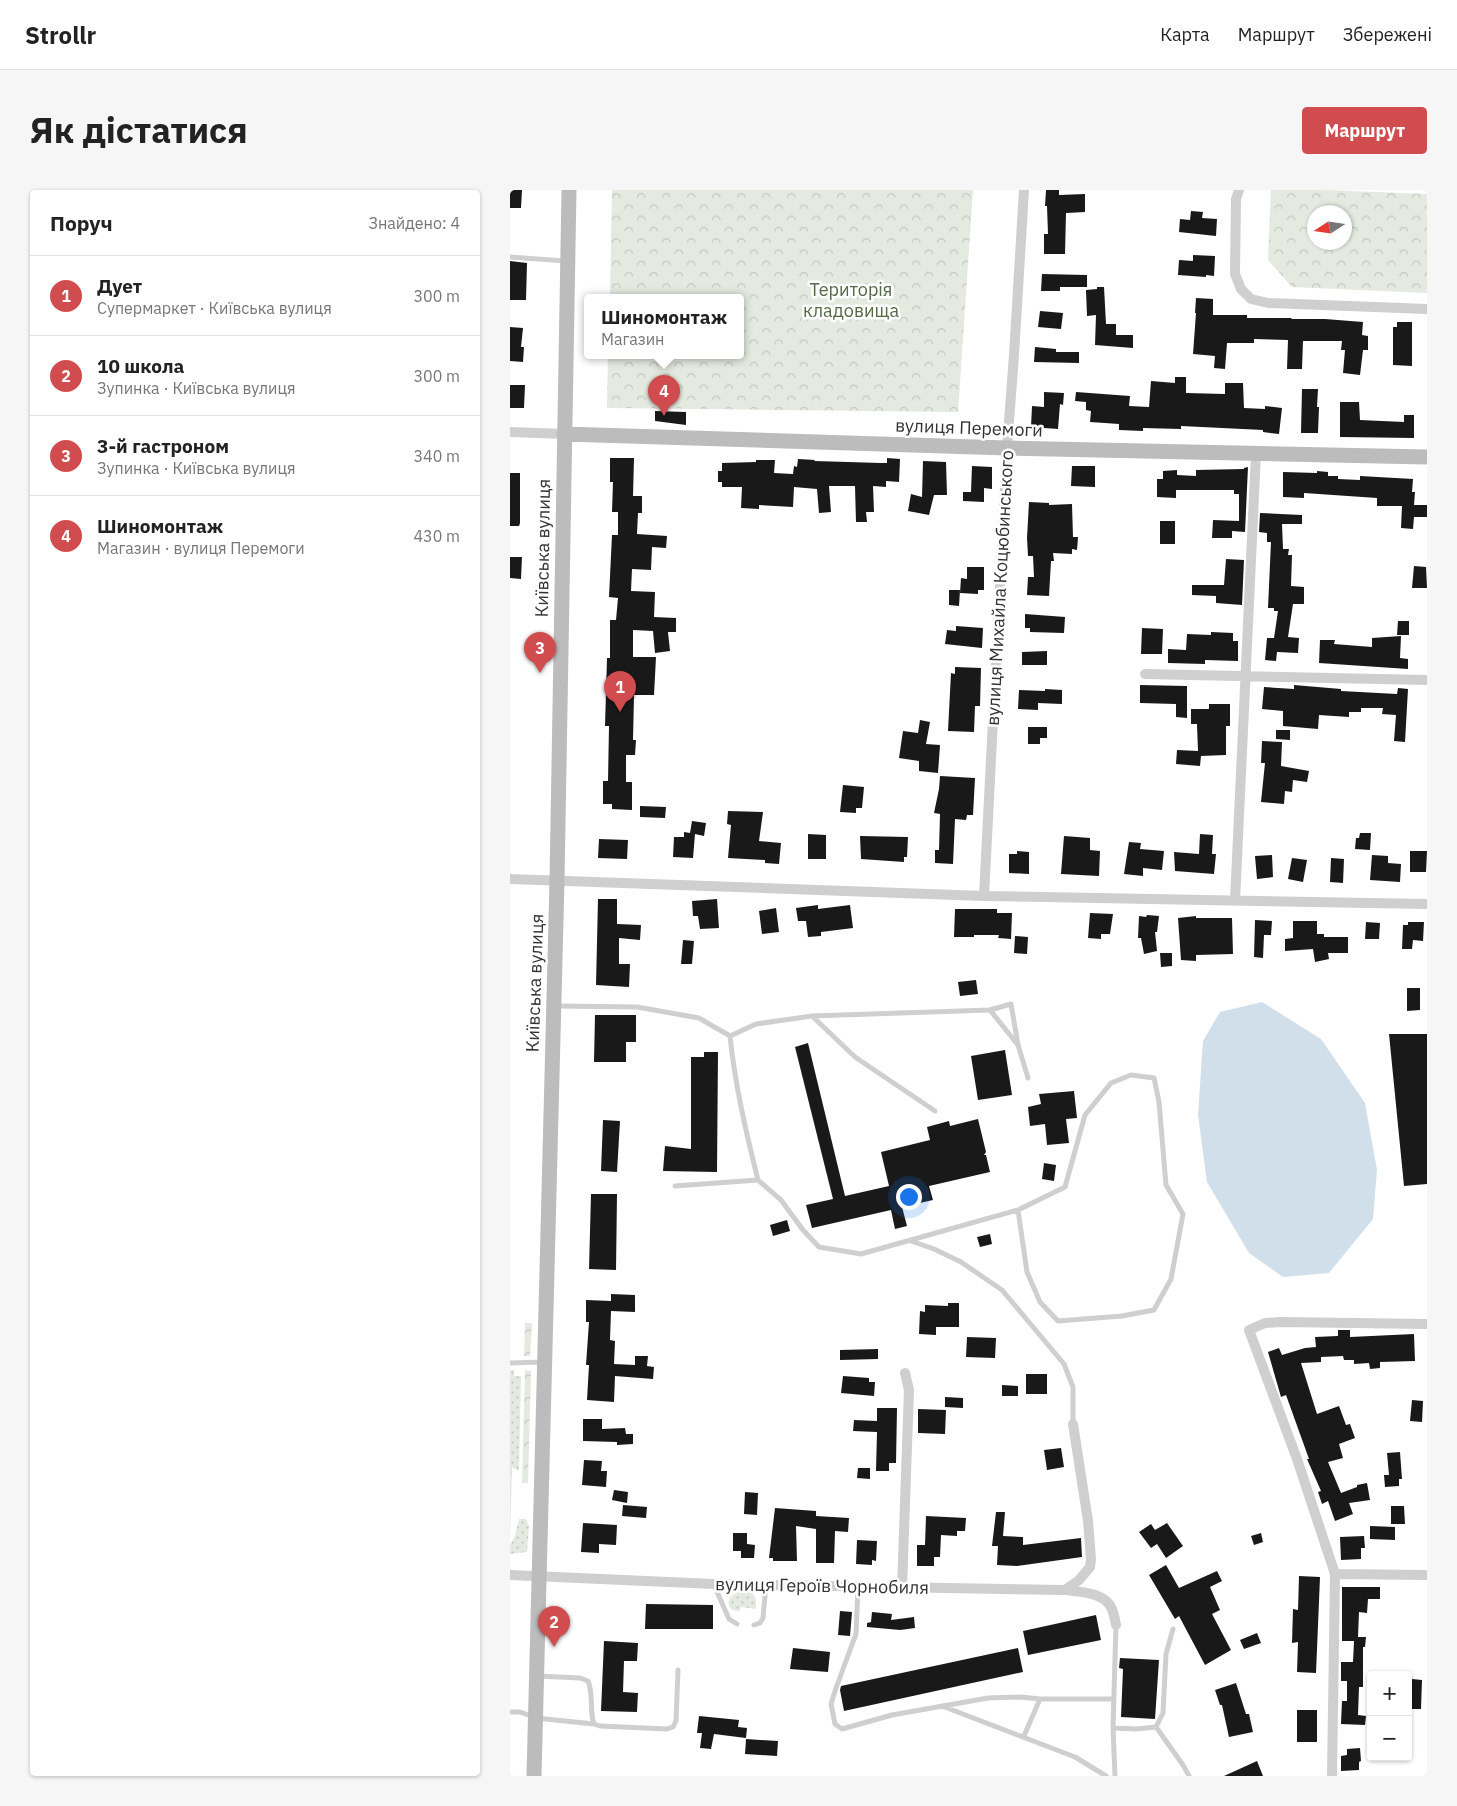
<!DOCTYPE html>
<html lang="uk">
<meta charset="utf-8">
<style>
body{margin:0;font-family:"IBM Plex Sans",sans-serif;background:#f6f6f6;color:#222}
.controls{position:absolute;right:15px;bottom:15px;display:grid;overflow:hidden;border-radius:5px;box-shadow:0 1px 4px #0004}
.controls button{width:45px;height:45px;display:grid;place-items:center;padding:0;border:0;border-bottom:1px solid #e0e0e0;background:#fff;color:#222;font:25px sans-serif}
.compass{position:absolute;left:797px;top:15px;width:45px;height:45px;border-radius:50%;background:#fff;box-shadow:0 1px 4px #0004;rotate:258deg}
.you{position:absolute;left:398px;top:1006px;width:18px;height:18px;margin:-12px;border:4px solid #fff;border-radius:50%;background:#1a73e8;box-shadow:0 0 0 8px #1a73e833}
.badge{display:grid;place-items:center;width:32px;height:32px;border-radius:50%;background:#d14c4f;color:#fff;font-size:16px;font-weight:700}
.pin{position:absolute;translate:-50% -41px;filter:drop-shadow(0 1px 2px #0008)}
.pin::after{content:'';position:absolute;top:26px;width:18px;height:15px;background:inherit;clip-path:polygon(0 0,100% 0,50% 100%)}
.popup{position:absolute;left:74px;top:104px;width:160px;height:65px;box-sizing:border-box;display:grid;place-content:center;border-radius:5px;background:#fff;filter:drop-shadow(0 1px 4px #0005);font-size:16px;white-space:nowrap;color:#767676}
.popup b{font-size:19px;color:#222}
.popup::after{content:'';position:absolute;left:50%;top:100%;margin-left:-10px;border:10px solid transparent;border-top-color:#fff}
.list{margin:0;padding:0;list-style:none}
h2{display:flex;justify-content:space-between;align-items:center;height:65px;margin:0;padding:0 20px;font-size:21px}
h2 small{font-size:16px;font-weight:400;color:#767676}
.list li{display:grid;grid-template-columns:32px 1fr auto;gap:15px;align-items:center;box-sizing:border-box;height:80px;padding:0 20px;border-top:1px solid #e0e0e0}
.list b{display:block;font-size:19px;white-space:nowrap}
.list p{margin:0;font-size:16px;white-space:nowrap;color:#767676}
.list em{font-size:16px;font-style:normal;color:#767676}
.map{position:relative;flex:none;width:917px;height:1586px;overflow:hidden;border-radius:5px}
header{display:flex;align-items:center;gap:30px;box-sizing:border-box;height:70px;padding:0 25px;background:#fff;border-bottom:1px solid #e0e0e0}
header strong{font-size:24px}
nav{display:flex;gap:28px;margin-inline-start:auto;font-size:18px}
.intro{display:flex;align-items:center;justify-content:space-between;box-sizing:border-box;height:120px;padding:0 30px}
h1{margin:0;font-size:35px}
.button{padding:12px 22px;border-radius:5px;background:#d14c4f;color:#fff;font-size:18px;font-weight:700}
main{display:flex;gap:30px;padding:0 30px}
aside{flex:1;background:#fff;border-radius:5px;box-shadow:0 1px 4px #0004}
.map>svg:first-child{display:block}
.grass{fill:url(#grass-dots)}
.forest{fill:url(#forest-crowns);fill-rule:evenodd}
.water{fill:#d1dfea}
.building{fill:#191919}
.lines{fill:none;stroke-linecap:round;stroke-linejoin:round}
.lane{stroke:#cfcfcf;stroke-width:5}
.street{stroke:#cfcfcf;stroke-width:10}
.secondary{stroke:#bcbcbc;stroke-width:15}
.labels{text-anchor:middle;stroke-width:5;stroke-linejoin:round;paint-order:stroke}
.park-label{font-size:18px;fill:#546944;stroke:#fff}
.street-label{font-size:18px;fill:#323232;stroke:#fff}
</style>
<header>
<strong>Strollr</strong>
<nav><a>Карта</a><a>Маршрут</a><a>Збережені</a></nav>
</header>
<div class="intro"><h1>Як дістатися</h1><a class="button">Маршрут</a></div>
<main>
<aside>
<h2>Поруч<small>Знайдено: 4</small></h2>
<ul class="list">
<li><span class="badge">1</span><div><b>Дует</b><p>Супермаркет · Київська вулиця</p></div><em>300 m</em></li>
<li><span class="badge">2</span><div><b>10 школа</b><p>Зупинка · Київська вулиця</p></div><em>300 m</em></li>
<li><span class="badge">3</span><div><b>3-й гастроном</b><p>Зупинка · Київська вулиця</p></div><em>340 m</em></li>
<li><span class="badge">4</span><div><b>Шиномонтаж</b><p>Магазин · вулиця Перемоги</p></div><em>430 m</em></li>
</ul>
</aside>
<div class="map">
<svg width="917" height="1586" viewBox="0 0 917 1586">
<defs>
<pattern id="grass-dots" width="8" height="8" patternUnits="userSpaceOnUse" patternTransform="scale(1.25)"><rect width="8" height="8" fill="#e4eadf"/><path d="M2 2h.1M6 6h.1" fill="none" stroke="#c4c9c0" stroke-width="1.8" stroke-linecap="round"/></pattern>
<pattern id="forest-crowns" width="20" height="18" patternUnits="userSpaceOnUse" patternTransform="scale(1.25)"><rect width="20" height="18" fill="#e4eadf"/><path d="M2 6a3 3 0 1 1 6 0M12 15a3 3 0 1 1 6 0" fill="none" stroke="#c4c9c0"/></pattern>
</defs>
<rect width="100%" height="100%" fill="#fff"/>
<path class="grass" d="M0,1180H4V1186H11L9,1281L2,1277L0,1349Z
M9,1329H16L19,1336L17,1362L0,1364V1355L5,1346Z
M236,1400L243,1403L246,1410V1419L231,1417L230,1421L222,1420C212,1409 226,1401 236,1400Z"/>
<path class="forest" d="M102,0H463L448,222L97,218L98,165H230V107H100Z
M761,0H816L917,4V103L782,97L758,70ZM834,22V52H804V22Z
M15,1133H22L20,1166H14Z
M15,1180L21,1181L18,1293H12Z"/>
<path class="water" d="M752,812L811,849L855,913L867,980L863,1029L819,1083L773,1087L739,1063L697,992L688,925L693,851L710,822Z"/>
<path class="building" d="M0,0H12L11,18H0Z
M536,0H549V5L575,4V22L556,23L555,64H534V44H538L537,16H535Z
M681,21L693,22L692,28L707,29L706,46L669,42L670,29L680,30Z
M683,65L705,66L704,86L696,85V87L668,85L669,70L683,71Z
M0,71L17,73L16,110H0Z
M532,84L577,85V97H550V101H531Z
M587,97H594L596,134H606V145H623V158L585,155L586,125L577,126L576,100L587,99Z
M686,108L703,109V125H737V128H782L781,129H815L853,132L852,145L858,146V160H853L850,185L833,183L835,160H831L832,151H793L792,179H777L778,150L744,149V153H717L715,179L704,178L705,166L683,164L686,123H685Z
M530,121L553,123L551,139L528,137Z
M887,132H902V176L883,175V137H887Z
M0,137L13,138L11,157H14L13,172L0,171Z
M525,157L546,159V162H569V173L524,172Z
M665,187H676V203L715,204V193H733L734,218L755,219V216L772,218L769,244L753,242V240L671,236V239L633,238V241L609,240V234L580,232L581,221L576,220V212L565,211L566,202L620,206L619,216L639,217L641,191L665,193Z
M0,195H15L14,218H0Z
M792,199H808L807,217H809L808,243H791Z
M534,202L554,203L553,215L550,214L548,239L521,237L522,216L534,217Z
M830,212H849L850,230L894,232V225H904V248L830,247Z
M145,221L176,222V235L145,231Z
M100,268H124L123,306H132V323H128L127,344L157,346L156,358L142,357L141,380L122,379L121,401L145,402L144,427L166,428V442H158L160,461L145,463L143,441L123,440V467H146L144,505H124L123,550H126L125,565H116V592H122V620L102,619V614H93V591H98L99,536H95L97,468H100V430H106L108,408L99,407L102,345H108V322H102L103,292H100Z
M377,268L390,269L389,292L376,291V297L363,296L364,322H356L357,332H346L345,296H319L321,322L309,323L307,299L284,297L283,317L249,315V319L231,318L232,297H212V292H208V281H212V273L246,272V270H265L264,283L283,284L284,276L287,277L288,269L305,270L304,271L371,273H377Z
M413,271L436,272L437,305H424L419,325L398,321L401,304L412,307Z
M462,276L482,277V299L474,298V312L453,311V302H461Z
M562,276H585V297L561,296Z
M738,277L735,342L722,341V348H702L703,330L729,331V304H724V300H666V308L647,307V289H653V281L667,280V285L686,286V280L734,279V278Z
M807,281L818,282V286H828V289L850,290V286L903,289L902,302H905L904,315H917V327H904L903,339L891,338L892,316H867V308L794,303V308L773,307V282L807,283Z
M0,283H10V333L9,336H0Z
M519,312L539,313V315L562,314L563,347H568L567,360L562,359V364L543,363L544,371H541L539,406L517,405L518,387H524L523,366H518L517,348Z
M750,323L792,325V334H772L773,359H779L778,365H782L781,396L794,397V414H783L778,447L789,448L788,463L767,462L766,471L755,470L757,448H764L768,421H764V418H758L761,352H757V343L749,342Z
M650,331H665V354H650Z
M0,367H12L11,389L0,388Z
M716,369L734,370L732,415L706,413V406L682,405V395H714Z
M904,376L916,377L917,398H902Z
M457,377H474V400H468V404L450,403L451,388L457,389Z
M439,400H450L449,416L439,415Z
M515,424L555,427L554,443L520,442V438H515Z
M888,431H899V445H887Z
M446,436L473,438L472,458L435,454L437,440L446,441Z
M632,438L653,439L652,464H631Z
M701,442L723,443V451H728V471L695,470V474L658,473V459L676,460L677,444L701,445Z
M891,446L890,468L898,469V479L809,473L810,450H825L824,454L862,457V448Z
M537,461V475H512V462Z
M445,477L471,478L470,516H465L464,542L438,541L441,483L445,484Z
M630,495L677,496V528L666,527V514L630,513Z
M784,495L831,499V501L887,504L888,498L898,499L895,552L884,551L886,525L872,524L873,518H851V522H839V527L809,525L808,539L773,536V521L752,519L754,497L784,499Z
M535,499L552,500V514L528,513V520L508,519L509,500L535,501Z
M699,514H720V536H716V565L691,566L690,576L666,574L667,560L688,561L687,534H681V519H699Z
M410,530L420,532L416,554L430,555L428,583L409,581V571L389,568L393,541L408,543Z
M518,537H537V548H530V554H518Z
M766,540H780V550L766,549Z
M752,551L772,552L771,576L799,581L797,592L783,590L782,602L775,601L774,614L751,612L755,573H751Z
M430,586L465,588L463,625H457L456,630L445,629L443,674L425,673V660H429L430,624L424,623L429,599Z
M333,595L354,597L352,618H346V623L330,622Z
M130,616L156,617L155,628L130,627Z
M218,621L253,622L249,651L271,653L269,674L255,673V670L218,668L221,635L217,634Z
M182,631L196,633L194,646L185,644L183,668L163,667L164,647H174V642L180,643Z
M850,643H861L860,660L845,659L846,648H849Z
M298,644L316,645V669H298Z
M690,644L703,645L702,664H706L704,684L665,681L664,662L689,664Z
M350,646L398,647L397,667H394V672L351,669Z
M554,646L580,648V660L590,661L589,686L551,684Z
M89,649L118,650L117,669L88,668Z
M619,652L631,653L630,659L654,661L652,680L633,678V686L614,684Z
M507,661L519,662V684L499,683V664H507Z
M900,661H917L916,682H900Z
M762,665L763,687L747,689L745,666Z
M862,665L878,666V673L891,674L890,692L860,690Z
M782,668L797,670L793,692L778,689Z
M821,668L834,669L833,693L820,692Z
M88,709H107V734L131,735L130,750L109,748V774H120L119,797L86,795Z
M207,709L209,738L190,739L188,726H183L182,711Z
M308,715V719L340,715L343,738L311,742V746L298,747L296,731H288L286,718Z
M266,718L269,742L252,744L249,721Z
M445,719H487V723H502L501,749L488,748L489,745H464V747H444Z
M580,723L603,724L600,744H591V749L578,748Z
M637,725L649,726L647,742H645L647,761L634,764L631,748H628L629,726L636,727Z
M686,726V728H722L723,764L686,765V771L671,770L668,728Z
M745,730L762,731L761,745H754L753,768L744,767Z
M783,731H807V744H814V747H838V763H818L819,769L805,772L803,759L775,761V749L783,748Z
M856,732L870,733L869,749H855Z
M898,732H914L913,751L903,750L902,759H892L893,735H898Z
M505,746L518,747L517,764L504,763Z
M173,750L184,751L182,774H171Z
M650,763H662V776L651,777Z
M466,790L468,804L450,806L448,792Z
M897,798H910V820L897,821Z
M85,825H126V852H116V872H84Z
M879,844H917V994L894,996Z
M298,853L335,1006L379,996L371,962L420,950L417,937L439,931L440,936L468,929L476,962L474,965H476L480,982L419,996L423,1010L392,1017L397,1036L385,1039L381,1020L302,1038L296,1015L323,1009L285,857Z
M495,860L502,905L468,910L461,866Z
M194,862H208L207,982L153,981L155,956L181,959V867H194Z
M564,901L567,928L556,929L559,953L537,955L535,934L520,936L518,917L531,914L529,904Z
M93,930L110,931L107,982L91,981Z
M534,973L546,975L544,991L532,989Z
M81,1004H107L106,1080L79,1079Z
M277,1030L280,1041L263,1046L260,1035Z
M480,1044L482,1054L470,1057L467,1047Z
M101,1104L125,1105V1122L101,1121L100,1150L105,1151L104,1174L125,1175V1166H138L137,1176L144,1177L143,1189L105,1186L104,1212L77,1210L79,1175H76L79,1132H76V1110L101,1111Z
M438,1113H449V1137H426V1145L409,1144L410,1121L415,1122V1115L438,1116Z
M828,1140H840V1147L904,1144L905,1171L870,1172V1178L860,1179L859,1173L844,1174V1170H834L833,1166L811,1167V1172L791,1173L807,1224L829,1216L836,1235L840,1234L845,1248L829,1254L833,1268L818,1272L831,1303L847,1297V1295L857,1293L860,1310L839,1313L843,1324L825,1331L818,1311L812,1314L808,1302L811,1301L797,1269H799L776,1205L771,1207L758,1162L769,1158L772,1165L795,1158L806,1157L805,1147L828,1146Z
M457,1147L486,1148L485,1168L456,1167Z
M368,1159V1169L330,1170V1160Z
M516,1184H537V1204H516Z
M333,1186L359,1188V1192H365L364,1206L331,1203Z
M492,1195L508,1196V1206H492Z
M435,1207L453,1208V1218L435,1217Z
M902,1210L913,1211L912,1232L900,1231Z
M367,1218H387L386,1273H379V1281H366L367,1242L343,1241L344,1230L367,1231Z
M408,1219L436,1220L435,1244L408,1243Z
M73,1229H92V1239L115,1238L116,1244H123V1254L107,1255V1252L73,1251Z
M551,1258L554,1277L537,1280L534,1260Z
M890,1262L892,1289H889V1296L875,1297L874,1285H879L877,1263Z
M74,1270L92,1271L91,1281H97L96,1297L72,1295Z
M348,1278H360V1289L347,1288Z
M104,1300L118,1302L117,1313L102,1310Z
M235,1302L248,1303L247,1325L234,1324Z
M113,1315L137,1317L136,1328L112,1326Z
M881,1316H894L895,1334H881Z
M265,1318L306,1321V1326L339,1328L338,1342L325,1341L324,1373H306V1339L286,1336L287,1371H263V1368H259Z
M486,1322H495L493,1346L513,1347V1355L571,1348L572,1367L507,1376L487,1375L488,1356H482Z
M416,1326L456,1328L455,1341H447V1346L431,1345L430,1367H424V1376H407V1355H415Z
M73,1333L107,1335L106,1355L89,1354V1363L71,1362Z
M657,1333L673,1356L656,1368L647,1354L641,1358L629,1342L641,1334L645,1340Z
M860,1336L885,1337V1350L860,1349Z
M223,1343H237V1354L245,1355L244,1368H231V1361H223Z
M751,1343L753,1352L744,1355L741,1346Z
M854,1346L855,1358H851V1369L831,1370L830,1347Z
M347,1350L367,1351L366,1371L362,1370V1375L346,1374Z
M656,1375L669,1398L707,1381L712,1391L700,1397L710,1420L702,1424L721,1460L695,1475L669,1426L665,1429L639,1385Z
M789,1386L810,1387L806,1483L787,1482L788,1452L782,1453L783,1419L788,1420Z
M832,1397H870V1409H858L857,1423L849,1422L848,1447H856L855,1457H853V1497H849L848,1525L856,1526L855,1535L831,1534L832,1511H837V1491H831V1472H843L844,1451H832Z
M136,1414L203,1415V1439H135Z
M330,1421L342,1422L340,1446L328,1445Z
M362,1422L382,1424L381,1430L404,1427L405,1438L390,1440L357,1437V1433L361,1432Z
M586,1425L591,1450L518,1465L513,1441Z
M747,1443L751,1453L734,1459L730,1450Z
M94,1451L128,1453L127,1471H114L113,1502L128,1503L127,1522L91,1521Z
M283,1458L320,1462L318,1482L280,1479Z
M508,1458L513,1482L334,1521L330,1500L331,1496Z
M610,1468L649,1470L645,1529L611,1527L613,1479L609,1478Z
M902,1489L912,1490L911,1519H901Z
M726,1493L736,1524H739L743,1542L719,1547L712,1515H710L705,1500Z
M787,1520H807V1552H787Z
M189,1526L229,1530L228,1537L237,1538L236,1548L204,1544L201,1559L190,1558L192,1543H187Z
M236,1549L268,1551L267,1566L235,1564Z
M850,1558L851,1571L849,1572V1580L831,1581V1566L837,1565V1559Z
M747,1571L753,1586H714Z"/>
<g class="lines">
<path class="lane" d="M0,67L55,71
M46,816L127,817L189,828L220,846L246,834L302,826L480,820L501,814L508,855L518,888
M480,820L508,855
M302,826L345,867L425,921
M248,990L271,1010L293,1040L309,1057L351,1064L508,1020L555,997L575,925L601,893L621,885L644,888L649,912L656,995L673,1024L661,1089L644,1120L612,1126L548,1131L530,1112L517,1082L508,1020
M165,996L248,990C236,942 225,895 220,846
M401,1051L424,1059L451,1072L492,1100L554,1174L563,1197V1234
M0,1173L34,1172
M204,1395L219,1429L227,1434
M348,1398L346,1444L326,1498L321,1514L325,1534L332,1539L382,1525L478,1508L511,1507L530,1509H603
M244,1435L250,1433L253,1428L256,1395
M606,1435L603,1538L626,1539L646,1537
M27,1486L70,1488L78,1491C84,1505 79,1520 84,1534L90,1536L157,1539L163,1537L166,1531L168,1480
M432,1516L565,1567L596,1586
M0,1522H10L26,1528L84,1534
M646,1537L653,1523L656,1464L663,1439
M646,1537L673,1575L679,1586
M603,1538L605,1586
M514,1546L530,1509"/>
<path class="street" d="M729,0L726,9L725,84L731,99L741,109L758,113L917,119
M0,242L54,244
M635,484L917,490
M0,689L474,706L917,714
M474,706L497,258L504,165L514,0
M725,711L746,263
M917,1134L770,1132L755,1133L739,1140L787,1269L825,1384L917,1385
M0,1385L204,1394L555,1400C570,1402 595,1402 602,1419C604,1424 605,1430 606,1435
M392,1398L399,1200L395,1183
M555,1400L569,1390L580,1377L581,1369L578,1331L563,1234
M822,1586L825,1384"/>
<path class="secondary" d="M54,244L497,258L917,267
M24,1586L47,691L59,0"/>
</g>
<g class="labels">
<g class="park-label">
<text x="341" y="106">Територія<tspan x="341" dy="21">кладовища</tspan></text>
</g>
<g class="street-label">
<text transform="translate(459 238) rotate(2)" y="6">вулиця Перемоги</text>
<text transform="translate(33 358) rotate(-89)" y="6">Київська вулиця</text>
<text transform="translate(490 398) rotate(-87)" y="6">вулиця Михайла Коцюбинського</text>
<text transform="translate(25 793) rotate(-88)" y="6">Київська вулиця</text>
<text transform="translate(312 1396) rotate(1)" y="6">вулиця Героїв Чорнобиля</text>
</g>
</g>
</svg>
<div class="controls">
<button>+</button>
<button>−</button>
</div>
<svg class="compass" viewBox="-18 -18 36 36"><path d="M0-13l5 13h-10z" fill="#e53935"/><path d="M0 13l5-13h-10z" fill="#767676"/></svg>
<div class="you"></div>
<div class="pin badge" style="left:110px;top:522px">1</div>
<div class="pin badge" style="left:44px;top:1457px">2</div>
<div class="pin badge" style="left:30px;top:483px">3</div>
<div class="pin badge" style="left:154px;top:226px">4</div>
<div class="popup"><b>Шиномонтаж</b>Магазин</div>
</div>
</main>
